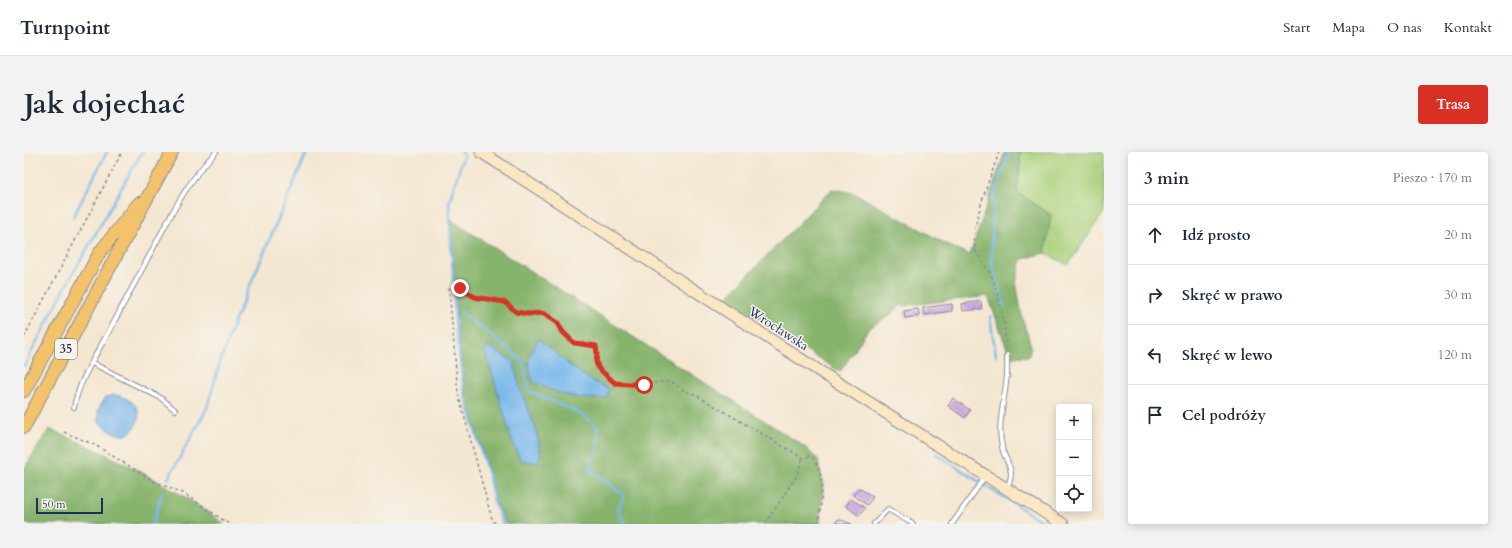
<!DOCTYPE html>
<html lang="pl">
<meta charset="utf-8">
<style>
body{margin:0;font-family:Cardo,serif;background:#f2f2f3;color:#1f2937}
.controls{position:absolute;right:12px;bottom:12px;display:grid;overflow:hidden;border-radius:4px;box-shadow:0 2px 10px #0003}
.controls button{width:36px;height:36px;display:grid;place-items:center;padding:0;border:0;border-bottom:1px solid #e0e1e3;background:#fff;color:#1f2937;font:20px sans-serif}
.scale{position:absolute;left:12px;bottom:10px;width:67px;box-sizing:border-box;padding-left:4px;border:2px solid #1b2f5e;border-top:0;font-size:11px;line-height:14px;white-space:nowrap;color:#1b2f5e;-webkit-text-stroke:3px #f7f3e8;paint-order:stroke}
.stop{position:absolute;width:12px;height:12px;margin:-9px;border:3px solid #d93025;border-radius:50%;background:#fff}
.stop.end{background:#d93025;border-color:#fff;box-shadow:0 1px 4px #0008}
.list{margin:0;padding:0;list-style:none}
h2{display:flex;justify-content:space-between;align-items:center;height:52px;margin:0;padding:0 16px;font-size:17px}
h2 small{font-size:13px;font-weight:400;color:#747a83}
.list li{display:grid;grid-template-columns:26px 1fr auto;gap:12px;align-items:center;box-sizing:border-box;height:60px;padding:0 16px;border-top:1px solid #e0e1e3}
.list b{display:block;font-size:15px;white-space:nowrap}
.list em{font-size:13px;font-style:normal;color:#747a83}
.icon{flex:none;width:22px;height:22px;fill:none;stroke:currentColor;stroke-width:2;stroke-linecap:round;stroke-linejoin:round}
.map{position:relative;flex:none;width:1080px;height:372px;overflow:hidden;border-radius:4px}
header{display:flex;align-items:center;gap:24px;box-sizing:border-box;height:56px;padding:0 20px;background:#fff;border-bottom:1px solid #e0e1e3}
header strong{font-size:19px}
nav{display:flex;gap:22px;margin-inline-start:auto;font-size:14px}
.intro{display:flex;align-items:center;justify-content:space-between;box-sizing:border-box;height:96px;padding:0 24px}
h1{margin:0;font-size:28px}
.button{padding:10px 18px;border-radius:4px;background:#d93025;color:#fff;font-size:14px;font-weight:700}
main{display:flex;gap:24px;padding:0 24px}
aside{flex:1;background:#fff;border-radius:4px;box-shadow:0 2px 10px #0003}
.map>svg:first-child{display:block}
.green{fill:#aad27d;stroke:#62806e}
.forest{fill:#87b46c;stroke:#517265}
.water{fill:#78b8ec;stroke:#4a74a5}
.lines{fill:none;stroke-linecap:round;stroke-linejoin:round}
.stream{stroke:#78b8ec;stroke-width:2.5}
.building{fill:#c7a5df}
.lane-casing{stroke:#888b98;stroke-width:6}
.secondary-casing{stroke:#888b98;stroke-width:13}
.primary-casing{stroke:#888b98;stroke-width:14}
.path{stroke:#888b98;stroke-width:1.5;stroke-dasharray:3 3;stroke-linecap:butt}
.lane{stroke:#fff;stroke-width:4}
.secondary{stroke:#fae7c3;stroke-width:11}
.primary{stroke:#f2c36a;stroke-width:12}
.route{stroke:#d93025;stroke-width:5}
.labels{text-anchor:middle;stroke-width:3;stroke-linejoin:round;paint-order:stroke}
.shield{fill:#f7f3e8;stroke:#5d6a87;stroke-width:1}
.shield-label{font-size:12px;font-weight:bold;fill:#1b2f5e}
.street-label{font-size:13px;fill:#1b2f5e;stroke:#f7f3e8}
</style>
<header>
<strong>Turnpoint</strong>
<nav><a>Start</a><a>Mapa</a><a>O nas</a><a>Kontakt</a></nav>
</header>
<div class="intro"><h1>Jak dojechać</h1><a class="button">Trasa</a></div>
<main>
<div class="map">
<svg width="1080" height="372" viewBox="0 0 1080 372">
<rect width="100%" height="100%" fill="#f7f3e8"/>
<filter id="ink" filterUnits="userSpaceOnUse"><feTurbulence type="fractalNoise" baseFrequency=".025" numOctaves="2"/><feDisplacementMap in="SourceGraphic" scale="8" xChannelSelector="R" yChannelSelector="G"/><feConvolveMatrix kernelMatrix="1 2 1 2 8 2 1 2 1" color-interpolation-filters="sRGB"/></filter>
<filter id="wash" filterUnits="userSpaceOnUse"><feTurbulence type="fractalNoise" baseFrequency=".012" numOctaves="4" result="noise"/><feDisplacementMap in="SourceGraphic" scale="16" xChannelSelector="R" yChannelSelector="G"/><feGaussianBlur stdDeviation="0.9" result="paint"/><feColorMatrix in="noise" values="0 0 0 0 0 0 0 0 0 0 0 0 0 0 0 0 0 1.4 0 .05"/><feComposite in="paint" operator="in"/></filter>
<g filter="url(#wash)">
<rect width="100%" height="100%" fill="#f4e7d1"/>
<path class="green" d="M997,0H1080V60L1044,113L1021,101L1027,63L993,40Z"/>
<path class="forest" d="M981,0H997L993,40L1027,63L1021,101L998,107L992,130L998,165L1007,194L1005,204L986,205L964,144L876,154L865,164L845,176L816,220L702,146L808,37L830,41L928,95L946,103Z
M425,67L781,295L794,308L799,332L796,372H482L471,349L466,326L441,240L433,170L431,127Z
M25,277C86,303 147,332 200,372H0V317Z"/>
<path class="water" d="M515,187L549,216L568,229L585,237L582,246C551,249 536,242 509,230C503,208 502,206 515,187Z
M464,194L490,210L496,237L511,274L517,302L513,311L496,308L488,289L461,198Z
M90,243C107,245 123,258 110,276C108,279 105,282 101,283C92,284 82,276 75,271L74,258L82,245Z"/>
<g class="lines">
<path class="stream" d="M49,65L83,0
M429,131L425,50L440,2L437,0
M430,143L431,170L440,241L465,326L470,350L479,372
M980,154L968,111V79L970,43L985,0
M437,160L497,207L506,240C520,246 572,264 574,279C575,285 574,296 572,301C570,307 565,311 565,317L600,343L594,358L601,372
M966,165L972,204
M0,214L42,134L118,0
M912,302L1022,372
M144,327L183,256L196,210L210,171L283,0
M129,372L138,341"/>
</g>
<g id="blocks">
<path class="building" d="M957,149L958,157L939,159L938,152Z
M928,152V159L899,163V156Z
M894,157L895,164L881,166L880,159Z
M929,246L946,258L941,266L924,254Z
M835,336L849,345L843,353L829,343Z
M827,347L841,356L835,364L822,354Z
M814,367L828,372H812Z"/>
</g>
</g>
<g filter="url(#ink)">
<use href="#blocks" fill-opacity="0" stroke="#888b98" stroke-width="1"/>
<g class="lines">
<g class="lane-casing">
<path id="lane" d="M983,203C983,212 984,222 982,231C980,252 973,273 978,295C981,311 993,317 983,335
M68,211L137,246L151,258
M50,255C55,227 77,195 90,170C104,143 119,116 133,89C150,57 166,26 192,0
M850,372L864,357L889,372
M928,372L961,325"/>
</g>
<g class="secondary-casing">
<path id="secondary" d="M457,0L803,224L1039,372"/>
</g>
<g class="primary-casing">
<path id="primary" d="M0,239L76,100L115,51
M0,275L148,0"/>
</g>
<path class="path" d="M975,0C968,22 946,73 951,95C954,107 965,116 969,127C977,149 981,173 982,196
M0,185L98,0
M40,280L71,293L131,330L159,341L205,372
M471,372L467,364L434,241L425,137L436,136L451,145L481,151L492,161L505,162L518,161L524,164L534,171L538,179L550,191L572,194L573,202L572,209L574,216L591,231L620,233L635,230H648L660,239L670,242L779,306L787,304C803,321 797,351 794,372
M741,372L772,325L779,306"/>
<use href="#lane" class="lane"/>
<use href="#secondary" class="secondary"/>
<use href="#primary" class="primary"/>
</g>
</g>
<g class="lines" filter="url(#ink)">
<path class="route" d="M436,136L451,145L481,150L492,160L505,162L518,161L524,164L534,171L538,179L550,191L572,194L573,202L572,209L574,216L591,231L620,233"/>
</g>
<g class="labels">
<rect class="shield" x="31" y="187" width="22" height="20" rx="3"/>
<g class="shield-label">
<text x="42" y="201">35</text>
</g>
<g class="street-label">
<text transform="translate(755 176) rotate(33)" y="5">Wrocławska</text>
</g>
</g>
</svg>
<div class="controls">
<button>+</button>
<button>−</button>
<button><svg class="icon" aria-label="locate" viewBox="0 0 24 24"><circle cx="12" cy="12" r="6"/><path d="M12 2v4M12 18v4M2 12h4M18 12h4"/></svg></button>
</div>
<div class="scale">50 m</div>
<div class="stop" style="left:620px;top:233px"></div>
<div class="stop end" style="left:436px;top:136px"></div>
</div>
<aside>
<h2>3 min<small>Pieszo · 170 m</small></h2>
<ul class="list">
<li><svg class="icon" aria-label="ahead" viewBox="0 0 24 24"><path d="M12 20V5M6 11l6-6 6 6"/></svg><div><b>Idź prosto</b></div><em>20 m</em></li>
<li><svg class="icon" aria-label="right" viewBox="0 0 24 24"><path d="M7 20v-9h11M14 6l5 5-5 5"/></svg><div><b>Skręć w prawo</b></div><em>30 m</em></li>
<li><svg class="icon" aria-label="left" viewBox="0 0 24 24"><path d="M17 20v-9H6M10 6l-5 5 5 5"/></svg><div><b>Skręć w lewo</b></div><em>120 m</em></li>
<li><svg class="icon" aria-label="arrive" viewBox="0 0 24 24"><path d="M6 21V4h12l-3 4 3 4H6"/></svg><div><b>Cel podróży</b></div></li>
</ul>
</aside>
</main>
